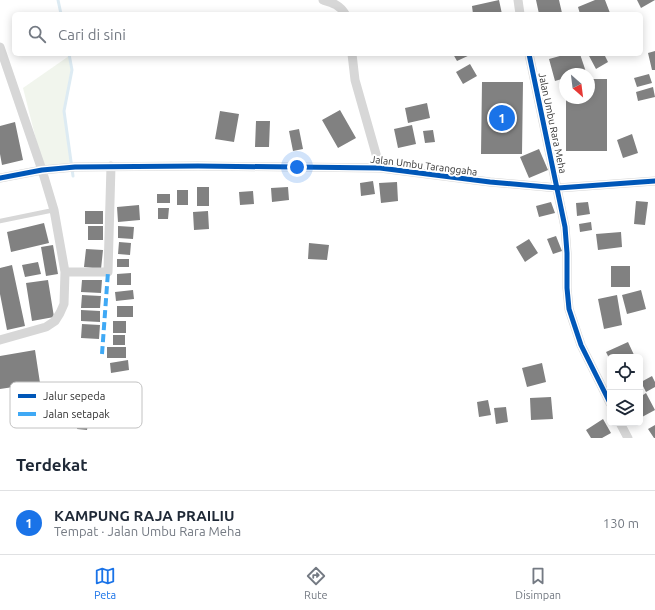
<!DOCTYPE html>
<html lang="id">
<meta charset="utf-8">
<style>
body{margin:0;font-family:Ubuntu,sans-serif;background:#f6f6f7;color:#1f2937}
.controls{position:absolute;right:12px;bottom:12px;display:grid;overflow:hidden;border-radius:6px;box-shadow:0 2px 10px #0003}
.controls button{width:36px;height:36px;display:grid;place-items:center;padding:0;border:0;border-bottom:1px solid #e0e1e3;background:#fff;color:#1f2937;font:20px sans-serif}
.compass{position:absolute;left:559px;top:68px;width:36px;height:36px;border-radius:50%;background:#fff;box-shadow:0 2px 10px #0003;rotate:152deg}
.you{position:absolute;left:297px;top:167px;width:14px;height:14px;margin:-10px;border:3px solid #fff;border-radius:50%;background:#1a73e8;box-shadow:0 0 0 6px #1a73e833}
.badge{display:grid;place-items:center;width:26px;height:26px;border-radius:50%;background:#1a73e8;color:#fff;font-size:13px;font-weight:700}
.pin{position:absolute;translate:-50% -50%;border:2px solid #fff;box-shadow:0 1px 4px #0006}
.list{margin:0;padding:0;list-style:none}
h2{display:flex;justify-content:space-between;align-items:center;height:52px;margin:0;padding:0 16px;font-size:17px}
h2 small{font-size:13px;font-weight:400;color:#747a83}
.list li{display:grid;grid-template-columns:26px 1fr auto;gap:12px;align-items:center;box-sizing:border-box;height:64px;padding:0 16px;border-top:1px solid #e0e1e3}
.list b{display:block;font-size:15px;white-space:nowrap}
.list p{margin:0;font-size:13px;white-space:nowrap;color:#747a83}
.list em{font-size:13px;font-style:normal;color:#747a83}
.icon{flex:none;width:22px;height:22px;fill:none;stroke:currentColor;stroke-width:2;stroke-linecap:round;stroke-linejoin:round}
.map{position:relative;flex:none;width:655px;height:438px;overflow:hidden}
.search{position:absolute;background:#fff;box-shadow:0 2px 10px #0003;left:12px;right:12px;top:12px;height:44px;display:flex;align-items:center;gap:10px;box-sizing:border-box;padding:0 14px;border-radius:6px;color:#747a83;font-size:15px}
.sheet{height:116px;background:#fff}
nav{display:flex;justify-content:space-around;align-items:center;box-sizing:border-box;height:56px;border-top:1px solid #e0e1e3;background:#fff;font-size:11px;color:#747a83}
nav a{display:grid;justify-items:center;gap:2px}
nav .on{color:#1a73e8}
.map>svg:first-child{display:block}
.green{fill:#f1f5ed}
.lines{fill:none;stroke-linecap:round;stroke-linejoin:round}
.stream{stroke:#ddebf3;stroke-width:3}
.building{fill:#818181}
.lane{stroke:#d7d7d7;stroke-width:4.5}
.street{stroke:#d7d7d7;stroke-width:9}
.quiet{stroke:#3fa9f5;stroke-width:4;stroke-dasharray:8 4;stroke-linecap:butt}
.cycleway-casing{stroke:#fff;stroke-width:8}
.cycleway{stroke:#0057b8;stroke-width:5}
.labels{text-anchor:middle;stroke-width:4;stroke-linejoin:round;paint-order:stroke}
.street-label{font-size:10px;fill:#333;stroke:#fff}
.key{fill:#fff;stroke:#c2c2c2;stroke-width:1}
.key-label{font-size:11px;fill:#333}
</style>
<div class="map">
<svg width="655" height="438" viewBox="0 0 655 438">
<rect width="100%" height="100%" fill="#fff"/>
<path class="green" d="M69,56L72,70L64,111L71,166L44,171L23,88Z"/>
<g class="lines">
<path class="stream" d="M58,0L61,14
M69,54L72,70L64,111L73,176"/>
</g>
<path class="building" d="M499,0L502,14H473L472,6Z
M536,0H559L562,13L539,14Z
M595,0H605L610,13L580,14L578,7Z
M637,0H655L641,8Z
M655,51V70H652L648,53Z
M453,54H472L457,61Z
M567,54H580L586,72L578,74H565V78L555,81L549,59Z
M588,54H604L608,62L596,69Z
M470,64L477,76L463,84L456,72Z
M649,74L652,83L637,87L634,78Z
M589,79H607V151H566V98H589Z
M482,82H523L522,154H481Z
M653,87L655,97L638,101L636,92Z
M427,103L430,118L408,123L405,108Z
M340,110L356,138L338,148L322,120Z
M220,111L239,114L234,142L215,139Z
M256,121H270L269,147H255Z
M15,122L23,160L2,165L0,154V126Z
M412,125L416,144L398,148L394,129Z
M299,129L303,149L293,151L289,131Z
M433,130L435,142L425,143L423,131Z
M632,134L638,153L623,158L617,140Z
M539,149L548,170L529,178L520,157Z
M373,181L375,194L361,196L360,183Z
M397,182L398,201L381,203L379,183Z
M197,187H209V206H197Z
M288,187L289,200L272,202L271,188Z
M177,190H188V205H177Z
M253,191L254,204L240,205L239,192Z
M157,194H170V203H157Z
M636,201L648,202L645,225L634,224Z
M551,202L555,213L539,217L536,206Z
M588,202L590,214L577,216L576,203Z
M139,205L140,220L118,222L117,207Z
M158,208H169L168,219H158Z
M85,211H103V224H85Z
M208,211L209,229L194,230L193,212Z
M591,222L592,230L580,232L579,224Z
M44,223L49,243L11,252L7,232Z
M88,226H103V240H88Z
M118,226L134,227L133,239L118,238Z
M621,232L622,247L598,250L596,234Z
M556,236L562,251L553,254L547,239Z
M529,239L538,253L525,262L516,247Z
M119,242L131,243L130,255L118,254Z
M309,243L329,245L327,260L308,259Z
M53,245L58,274L46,276L41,247Z
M86,249L103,250L101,269L84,267Z
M117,259H129V267H117Z
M38,262L41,274L25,277L22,265Z
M12,265L25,326L7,330L0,294V268Z
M611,266H630V287H611Z
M131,273V285H117V274Z
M48,280L54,317L32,321L26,283Z
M82,280H102L101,293L81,292Z
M133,290L134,299L116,301L115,292Z
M641,290L646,309L627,314L622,295Z
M82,295L101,296L100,308H81Z
M617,295L622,325L604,329L598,299Z
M117,306H133V317H117Z
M81,310L100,311V322L81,321Z
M113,321H126V333H113Z
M82,324L100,325L99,339L81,338Z
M113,335H125V345H113Z
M628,342L635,357H610V360L606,352Z
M107,347H126V358H107Z
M35,350L40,383L0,389V356Z
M128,360L129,370L111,373L110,363Z
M542,363L546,382L527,387L522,368Z
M652,376L655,382V387L646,392L641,382Z
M646,393L655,410L642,417L640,414V397Z
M551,397L553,419L531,420L530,398Z
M488,400L491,415L479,417L477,402Z
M506,407L508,422L496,424L494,408Z
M79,417L89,419L87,430L77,429Z
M603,419L611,433L602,438H591L586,430Z
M655,425V438H654L648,429Z"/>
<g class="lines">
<path class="lane" d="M0,221L54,210"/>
<path class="street" d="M323,0C333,3 340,5 345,14
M518,0L520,14
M0,47L42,170L54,210L65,272L64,304L60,313L55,321L46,327L0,340
M352,54L355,80L380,168
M529,54L565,227L567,253V288L569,309L581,345L610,403
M0,178L42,170L75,167L198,166L380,168L490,182L558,188L655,181
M65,272H108L111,166
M620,423L628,438"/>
<path class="quiet" d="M102,354L108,272"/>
<g class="cycleway-casing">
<path id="cycleway" d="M529,54L565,227L567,253V288L569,309L581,345L610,403
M0,178L42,170L75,167L198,166L380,168L490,182L558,188L655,181"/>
</g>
<use href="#cycleway" class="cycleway"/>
</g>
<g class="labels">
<g class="street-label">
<text transform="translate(553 123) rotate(78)" y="4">Jalan Umbu Rara Meha</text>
<text transform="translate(424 165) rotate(7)" y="4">Jalan Umbu Taranggaha</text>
</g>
</g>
<rect x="10" y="382" width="132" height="46" rx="6" class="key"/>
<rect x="18" y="394" width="18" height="4" fill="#0057b8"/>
<rect x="18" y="412" width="18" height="4" fill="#3fa9f5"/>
<g class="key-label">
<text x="43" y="400">Jalur sepeda</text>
<text x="43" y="418">Jalan setapak</text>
</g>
</svg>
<div class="controls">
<button><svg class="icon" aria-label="locate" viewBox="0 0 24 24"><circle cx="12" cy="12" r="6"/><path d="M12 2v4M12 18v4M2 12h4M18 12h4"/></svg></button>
<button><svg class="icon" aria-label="layers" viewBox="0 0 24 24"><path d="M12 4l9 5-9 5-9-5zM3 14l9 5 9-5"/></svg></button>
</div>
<svg class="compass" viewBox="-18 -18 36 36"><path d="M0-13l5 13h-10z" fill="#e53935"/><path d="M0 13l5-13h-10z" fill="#747a83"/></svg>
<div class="you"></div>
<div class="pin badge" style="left:502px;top:118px">1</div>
<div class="search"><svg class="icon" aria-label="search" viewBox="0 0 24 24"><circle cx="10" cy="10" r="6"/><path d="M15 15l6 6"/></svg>Cari di sini</div>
</div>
<section class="sheet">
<h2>Terdekat<small></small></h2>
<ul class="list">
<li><span class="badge">1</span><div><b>KAMPUNG RAJA PRAILIU</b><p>Tempat · Jalan Umbu Rara Meha</p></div><em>130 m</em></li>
</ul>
</section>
<nav>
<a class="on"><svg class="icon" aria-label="map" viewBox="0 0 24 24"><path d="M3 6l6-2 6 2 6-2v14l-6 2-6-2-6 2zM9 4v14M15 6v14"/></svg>Peta</a>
<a><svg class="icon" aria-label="directions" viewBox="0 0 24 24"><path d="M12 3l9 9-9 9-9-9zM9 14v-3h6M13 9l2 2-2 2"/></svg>Rute</a>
<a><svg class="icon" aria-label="saved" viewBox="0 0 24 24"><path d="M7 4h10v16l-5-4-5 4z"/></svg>Disimpan</a>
</nav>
